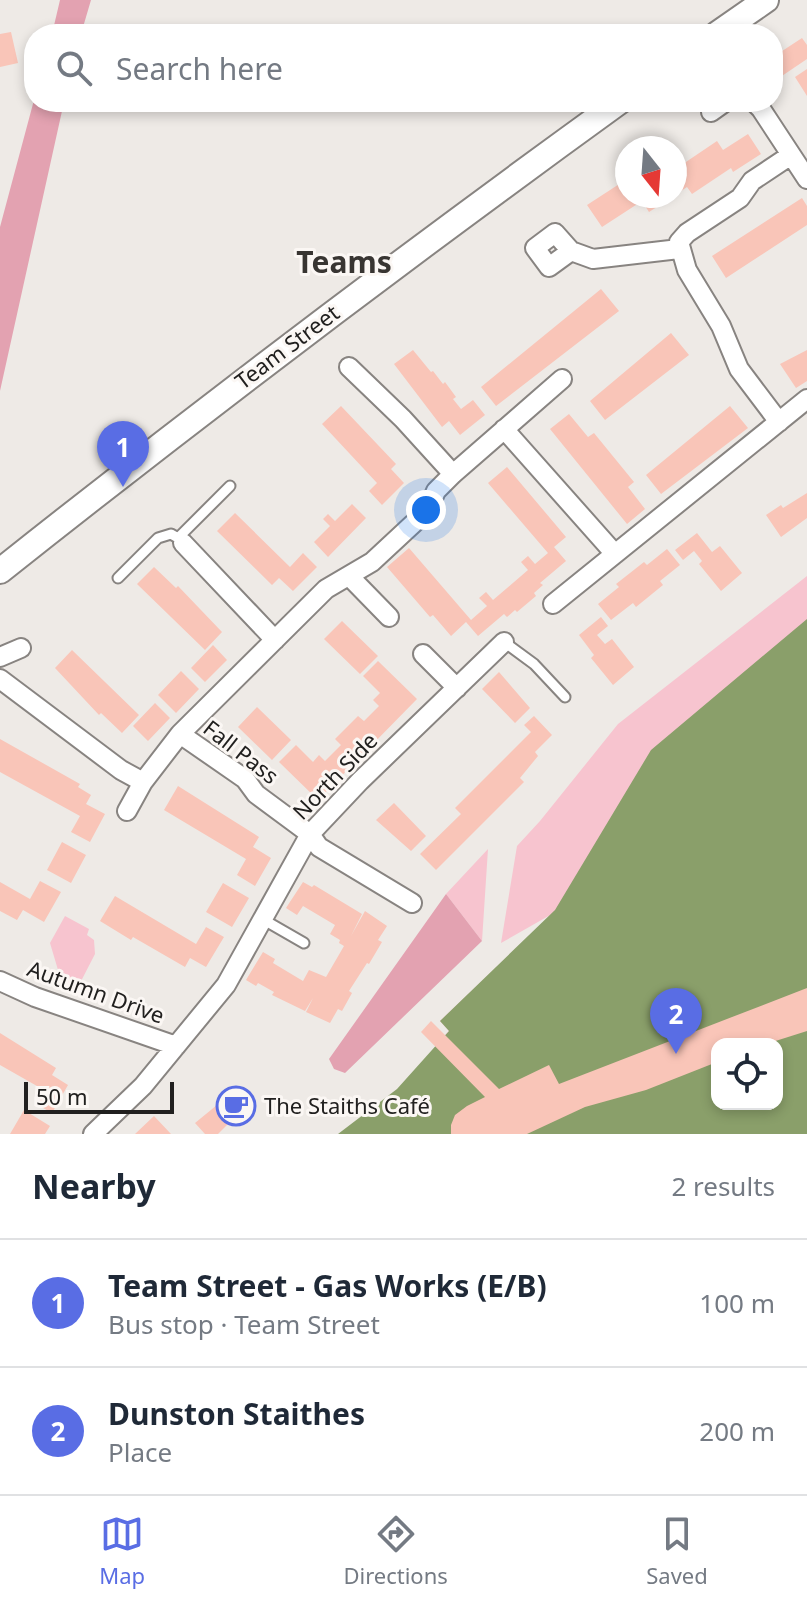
<!DOCTYPE html>
<meta charset="utf-8">
<style>
body{margin:0;font-family:"Noto Sans",sans-serif;background:#f6f6f7;color:#1f2937}
.controls{position:absolute;right:24px;bottom:24px;display:grid;overflow:hidden;border-radius:16px;box-shadow:0 4px 12px #0003}
.controls button{width:72px;height:72px;display:grid;place-items:center;padding:0;border:0;border-bottom:2px solid #e0e1e3;background:#fff;color:#1f2937;font:40px sans-serif}
.compass{position:absolute;left:615px;top:136px;width:72px;height:72px;border-radius:50%;background:#fff;box-shadow:0 4px 12px #0003;rotate:163deg}
.scale{position:absolute;left:24px;bottom:20px;width:150px;box-sizing:border-box;padding-left:8px;border:4px solid #21201f;border-top:0;font-size:22px;line-height:28px;white-space:nowrap;color:#21201f;-webkit-text-stroke:6px #fbf7f4;paint-order:stroke}
.you{position:absolute;left:426px;top:510px;width:28px;height:28px;margin:-20px;border:6px solid #fff;border-radius:50%;background:#1a73e8;box-shadow:0 0 0 12px #1a73e833}
.badge{display:grid;place-items:center;width:52px;height:52px;border-radius:50%;background:#596de4;color:#fff;font-size:26px;font-weight:700}
.pin{position:absolute;translate:-50% -66px;filter:drop-shadow(0 2px 4px #0008)}
.pin::after{content:'';position:absolute;top:42px;width:28px;height:24px;background:inherit;clip-path:polygon(0 0,100% 0,50% 100%)}
.list{margin:0;padding:0;list-style:none}
h2{display:flex;justify-content:space-between;align-items:center;height:104px;margin:0;padding:0 32px;font-size:34px}
h2 small{font-size:26px;font-weight:400;color:#747a83}
.list li{display:grid;grid-template-columns:52px 1fr auto;gap:24px;align-items:center;box-sizing:border-box;height:128px;padding:0 32px;border-top:2px solid #e0e1e3}
.list b{display:block;font-size:30px;white-space:nowrap}
.list p{margin:0;font-size:26px;white-space:nowrap;color:#747a83}
.list em{font-size:26px;font-style:normal;color:#747a83}
.icon{flex:none;width:44px;height:44px;fill:none;stroke:currentColor;stroke-width:2;stroke-linecap:round;stroke-linejoin:round}
.map{position:relative;flex:none;width:807px;height:1134px;overflow:hidden}
.search{position:absolute;background:#fff;box-shadow:0 4px 12px #0003;left:24px;right:24px;top:24px;height:88px;display:flex;align-items:center;gap:20px;box-sizing:border-box;padding:0 28px;border-radius:32px;color:#747a83;font-size:30px}
.sheet{height:360px;background:#fff}
nav{display:flex;justify-content:space-around;align-items:center;box-sizing:border-box;height:112px;border-top:2px solid #e0e1e3;background:#fff;font-size:22px;color:#747a83}
nav a{display:grid;justify-items:center;gap:4px}
nav .on{color:#596de4}
.map>svg:first-child{display:block}
.green{fill:#f7c4cf}
.forest{fill:#e3a2b1}
.water{fill:#8a9f6a;fill-rule:evenodd}
.building{fill:#f9c5b8}
.lines{fill:none;stroke-linecap:round;stroke-linejoin:round}
.service-casing{stroke:#888481;stroke-width:13}
.minor-casing{stroke:#888481;stroke-width:22}
.tertiary-casing{stroke:#888481;stroke-width:28}
.service{stroke:#fff;stroke-width:9}
.minor{stroke:#fff;stroke-width:18}
.tertiary{stroke:#fff;stroke-width:24}
.labels{text-anchor:middle;stroke-width:6;stroke-linejoin:round;paint-order:stroke}
.street-label{font-size:22px;fill:#21201f;stroke:#fbf7f4}
.poi-label{font-size:22px;fill:#21201f;stroke:#fbf7f4;text-anchor:start}
.district-label{font-size:30px;font-weight:bold;fill:#383532;stroke:#fbf7f4}
</style>
<div class="map">
<svg width="807" height="1134" viewBox="0 0 807 1134">
<rect width="100%" height="100%" fill="#eeeae6"/>
<path class="green" d="M807,576V988L445,1035L449,1031L440,1021L552,914L501,943L517,846L540,821L618,724Z
M488,849L482,941L446,894Z
M65,916L89,929L87,935L94,940L95,954L78,987L61,980L50,943Z"/>
<path class="forest" d="M60,0H91L81,34H52Z
M34,100L64,102L0,391V227Z
M446,894L482,941L345,1073L334,1069L329,1059Z"/>
<path class="water" d="M807,619V1134H338L397,1089L449,1031L440,1021L555,910L651,750ZM717,1044H777V1104H717Z"/>
<path class="building" d="M11,32L18,63L0,67V34Z
M802,38L807,45V59L773,82V57Z
M807,69V96L795,77Z
M748,134L761,154L733,172L731,168L692,194L687,187L675,195V158L680,166L717,141L723,150Z
M627,179V196H674L649,212L642,201L602,227L587,205Z
M802,198L807,206V225L726,278L712,256Z
M601,289L619,311L496,406L481,387Z
M671,333L689,355L605,420L590,401Z
M413,350L431,372L433,371L443,384L445,382L456,397L453,399L461,409L473,400L485,415L460,435L449,421L442,427L394,364Z
M807,350V381L796,388L780,364Z
M341,406L396,464L391,469L404,483L382,505L369,491L377,483L322,424Z
M730,406L748,428L661,494L646,475Z
M569,414L588,437L594,433L634,482L628,487L645,509L627,524L550,429Z
M507,467L566,537L554,547L566,561L540,583L543,585L534,593L536,596L517,612L515,610L507,617L504,614L478,636L466,622L451,636L433,615L430,617L387,567L409,548L471,620L487,606L479,598L486,592L493,600L528,570L521,562L528,556L535,564L548,553L488,483Z
M807,493V518L781,537L766,515L781,505L783,508Z
M352,504L366,518L328,557L314,542L330,526L323,519L328,514L335,521Z
M235,513L290,567L303,553L317,567L293,591L279,578L272,585L217,531Z
M697,533L712,552L720,546L742,573L721,591L699,564L702,561L694,551L683,560L675,550Z
M667,549L680,565L660,581L663,585L636,607L633,603L611,620L598,604L619,587L616,584L644,562L647,565Z
M154,567L176,588L178,586L222,632L205,650L137,584Z
M601,617L608,626L597,635L605,644L612,639L634,667L613,685L591,658L594,655L579,635Z
M342,621L378,656L360,674L324,639Z
M213,645L227,660L205,682L191,668Z
M72,650L139,715L122,733L101,713L99,715L55,668Z
M378,661L417,699L318,800L279,762L296,745L313,762L319,755L325,761L341,745L335,739L358,716L364,721L379,706L373,700L380,693L363,676Z
M181,671L199,689L176,713L158,695Z
M499,672L530,708L515,723L482,689Z
M155,703L170,718L148,741L133,726Z
M257,707L291,740L272,760L238,727Z
M534,716L552,735L535,752L538,756L520,778L524,782L436,870L420,854L461,814L455,808L531,732L524,725Z
M0,739L80,784L78,787L91,795L86,804L105,814L90,842L71,832L80,816L0,772Z
M178,786L259,837L253,847L271,858L255,886L237,875L246,859L164,810Z
M394,803L426,836L411,851L376,820Z
M62,842L86,855L71,883L47,870Z
M40,881L61,892L44,922L23,910L17,920L0,911V882L30,899Z
M303,882L312,887L314,885L362,914L351,936L365,911L387,926L378,940L382,942L369,964L367,963L349,991L352,993L342,1011L338,1009L330,1023L306,1012L313,998L305,1011L272,995L274,992L258,983L256,986L246,980L263,952L275,959L273,963L303,981L309,970L326,977L344,946L339,943L340,940L330,934L335,925L303,906L297,915L286,908Z
M223,883L249,898L232,927L206,912Z
M115,896L196,944L206,927L224,937L206,967L190,958L185,967L133,937L131,940L100,921Z
M807,988V1031L766,1044H717V1062L646,1090L585,1107L527,1134H451V1125L455,1115L467,1106L485,1097L421,1032L431,1021L499,1089L549,1065L559,1084Z
M0,1033L56,1068L52,1075L68,1085L52,1113L36,1104L44,1090L0,1065Z
M228,1096L252,1102L250,1112L238,1124L234,1118L218,1134H205L195,1123Z
M24,1110L50,1126L45,1134H10Z
M154,1116L171,1134H135Z"/>
<g class="lines">
<g class="service-casing">
<path id="service" d="M118,578L158,538L171,534L178,538L230,486
M504,642L534,664L565,697
M264,920L304,943"/>
</g>
<g class="minor-casing">
<path id="minor" d="M754,102L761,109L807,179
M711,112L725,102
M571,251L549,267L535,248L555,233L571,251L593,259L679,249
M349,367L403,419L453,474
M779,422L739,369L721,326L687,270L679,242L687,233L740,198L752,181L791,155
M504,429L615,554
M183,543L275,640
M349,576L389,617
M553,604L807,399
M423,654L457,688
M0,657L21,648
M0,679L121,770L143,782
M180,734L326,589L372,562L428,510L436,491L453,474L562,379
M127,811L143,782L180,734L245,779L256,794L310,834L319,847L412,903
M0,981L35,997L176,1046
M93,1134L143,1086L226,985L310,834L360,781L504,642"/>
</g>
<g class="tertiary-casing">
<path id="tertiary" d="M717,34L766,0
M0,571C203,410 409,254 619,102"/>
</g>
<use href="#service" class="service"/>
<use href="#minor" class="minor"/>
<use href="#tertiary" class="tertiary"/>
</g>
<defs>
<g id="cafe-ring" transform="scale(2)"><circle r="9.5" fill="#fbf7f4" stroke="#596de4" stroke-width="1.5"/><path d="M-5.5-4.5H6V0H3Q3 3.5 0 3.5H-2.5Q-5.5 3.5-5.5 0ZM3-3.2v2h1.7v-2ZM-6 4.5H4V6H-6Z" fill="#596de4"/></g>
</defs>
<g fill-rule="evenodd">
<use href="#cafe-ring" x="236" y="1106"/>
</g>
<g class="labels">
<g class="street-label">
<text transform="translate(287 347) rotate(-37)" y="8">Team Street</text>
<text transform="translate(241 752) rotate(38)" y="8">Fall Pass</text>
<text transform="translate(335 776) rotate(-46)" y="8">North Side</text>
<text transform="translate(96 992) rotate(20)" y="8">Autumn Drive</text>
</g>
<g class="poi-label">
<text x="264" y="1114">The Staiths Café</text>
</g>
<g class="district-label">
<text x="344" y="273">Teams</text>
</g>
</g>
</svg>
<div class="controls">
<button><svg class="icon" aria-label="locate" viewBox="0 0 24 24"><circle cx="12" cy="12" r="6"/><path d="M12 2v4M12 18v4M2 12h4M18 12h4"/></svg></button>
</div>
<svg class="compass" viewBox="-18 -18 36 36"><path d="M0-13l5 13h-10z" fill="#e53935"/><path d="M0 13l5-13h-10z" fill="#747a83"/></svg>
<div class="scale">50 m</div>
<div class="you"></div>
<div class="pin badge" style="left:123px;top:487px">1</div>
<div class="pin badge" style="left:676px;top:1054px">2</div>
<div class="search"><svg class="icon" aria-label="search" viewBox="0 0 24 24"><circle cx="10" cy="10" r="6"/><path d="M15 15l6 6"/></svg>Search here</div>
</div>
<section class="sheet">
<h2>Nearby<small>2 results</small></h2>
<ul class="list">
<li><span class="badge">1</span><div><b>Team Street - Gas Works (E/B)</b><p>Bus stop · Team Street</p></div><em>100 m</em></li>
<li><span class="badge">2</span><div><b>Dunston Staithes</b><p>Place</p></div><em>200 m</em></li>
</ul>
</section>
<nav>
<a class="on"><svg class="icon" aria-label="map" viewBox="0 0 24 24"><path d="M3 6l6-2 6 2 6-2v14l-6 2-6-2-6 2zM9 4v14M15 6v14"/></svg>Map</a>
<a><svg class="icon" aria-label="directions" viewBox="0 0 24 24"><path d="M12 3l9 9-9 9-9-9zM9 14v-3h6M13 9l2 2-2 2"/></svg>Directions</a>
<a><svg class="icon" aria-label="saved" viewBox="0 0 24 24"><path d="M7 4h10v16l-5-4-5 4z"/></svg>Saved</a>
</nav>
